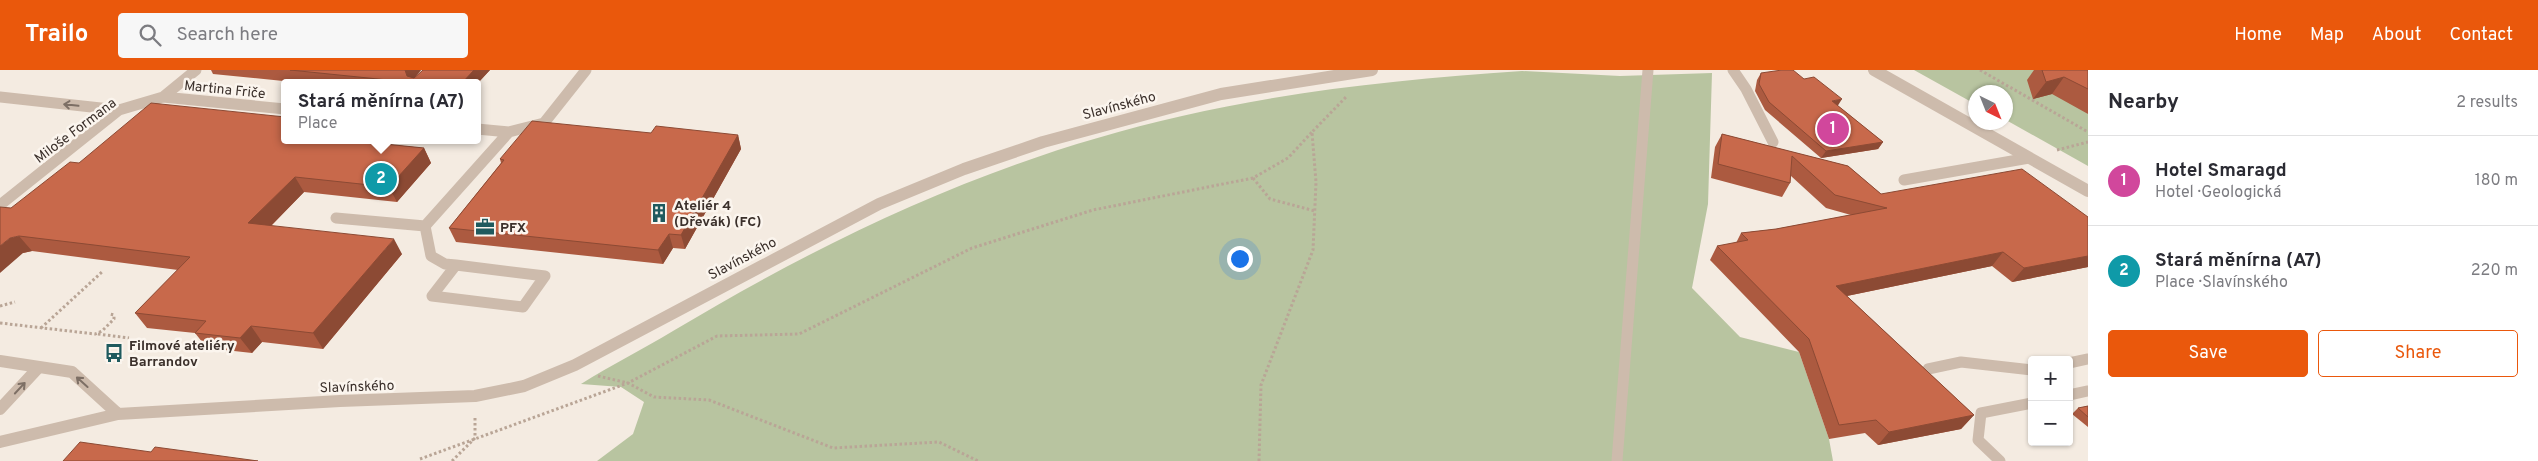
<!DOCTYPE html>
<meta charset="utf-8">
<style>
body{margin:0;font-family:Overpass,sans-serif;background:#f7f7f7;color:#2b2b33}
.controls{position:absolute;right:15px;bottom:15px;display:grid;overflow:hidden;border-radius:5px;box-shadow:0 1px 4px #0004}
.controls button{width:45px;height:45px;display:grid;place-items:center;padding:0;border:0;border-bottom:1px solid #e1e1e2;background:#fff;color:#2b2b33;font:25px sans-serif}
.compass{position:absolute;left:1968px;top:15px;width:45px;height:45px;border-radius:50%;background:#fff;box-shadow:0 1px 4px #0004;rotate:137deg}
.you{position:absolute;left:1239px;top:188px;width:18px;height:18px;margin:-12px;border:4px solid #fff;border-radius:50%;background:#1a73e8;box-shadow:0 0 0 8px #1a73e833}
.badge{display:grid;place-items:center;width:32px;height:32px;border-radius:50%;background:#ea580c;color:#fff;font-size:16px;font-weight:700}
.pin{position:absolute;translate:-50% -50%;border:2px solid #fff;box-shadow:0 1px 5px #0006}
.popup{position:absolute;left:281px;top:9px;width:200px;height:65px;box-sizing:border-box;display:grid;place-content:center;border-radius:5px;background:#fff;filter:drop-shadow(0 1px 4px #0005);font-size:16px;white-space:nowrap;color:#7c7c81}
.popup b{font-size:19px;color:#2b2b33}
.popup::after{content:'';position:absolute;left:50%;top:100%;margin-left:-10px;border:10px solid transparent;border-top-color:#fff}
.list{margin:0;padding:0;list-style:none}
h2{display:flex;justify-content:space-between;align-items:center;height:65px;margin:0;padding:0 20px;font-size:21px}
h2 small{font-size:16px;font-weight:400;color:#7c7c81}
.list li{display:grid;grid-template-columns:32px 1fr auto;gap:15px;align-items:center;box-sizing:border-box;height:90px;padding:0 20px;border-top:1px solid #e1e1e2}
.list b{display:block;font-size:19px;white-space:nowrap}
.list p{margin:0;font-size:16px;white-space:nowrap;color:#7c7c81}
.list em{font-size:16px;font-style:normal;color:#7c7c81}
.actions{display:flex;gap:10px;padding:15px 20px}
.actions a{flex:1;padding:11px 0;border:1px solid #ea580c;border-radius:5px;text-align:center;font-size:18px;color:#ea580c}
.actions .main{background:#ea580c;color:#fff}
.icon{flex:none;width:28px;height:28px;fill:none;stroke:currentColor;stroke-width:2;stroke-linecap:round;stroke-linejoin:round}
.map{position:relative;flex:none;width:2088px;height:391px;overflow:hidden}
header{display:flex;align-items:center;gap:30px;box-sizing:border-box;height:70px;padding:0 25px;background:#ea580c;color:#fff}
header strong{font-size:24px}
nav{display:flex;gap:28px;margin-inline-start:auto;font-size:18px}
.search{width:350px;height:45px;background:#f7f7f7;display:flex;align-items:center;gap:12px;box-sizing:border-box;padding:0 18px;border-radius:5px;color:#7c7c81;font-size:19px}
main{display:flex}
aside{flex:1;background:#fff}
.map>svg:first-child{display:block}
.green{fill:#b8c4a0}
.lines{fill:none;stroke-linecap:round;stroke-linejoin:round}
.path{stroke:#b9a596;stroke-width:3;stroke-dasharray:2.5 2.5;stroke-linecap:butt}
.service{stroke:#cdbbac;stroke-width:11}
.minor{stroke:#cdbbac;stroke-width:12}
.wall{fill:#ac5a40}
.shaded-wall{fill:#8c4a34}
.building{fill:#c8694b;stroke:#8c4a34}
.oneway{stroke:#7d6f65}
.labels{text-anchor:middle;stroke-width:5;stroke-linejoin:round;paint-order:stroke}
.street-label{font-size:14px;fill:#3b302b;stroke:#fbf5ee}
.poi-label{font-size:14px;font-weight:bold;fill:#3b302b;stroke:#fbf5ee;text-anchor:start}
</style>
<header>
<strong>Trailo</strong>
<div class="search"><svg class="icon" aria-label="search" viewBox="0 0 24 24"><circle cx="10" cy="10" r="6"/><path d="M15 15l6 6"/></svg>Search here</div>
<nav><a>Home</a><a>Map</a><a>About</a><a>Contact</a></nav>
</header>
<main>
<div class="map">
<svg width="2088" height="391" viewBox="0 0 2088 391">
<rect width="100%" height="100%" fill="#f4ebe1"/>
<path class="green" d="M1914,0H2058L2088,44V96L2006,50V22H1976L1975,34Z
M1522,1L1620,6L1712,3L1708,134L1692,218L1740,267L1799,282L1829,369L1833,391H597L633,364L644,332L621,317L581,314C611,295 643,279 673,261C835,164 997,88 1182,46C1294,20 1407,9 1522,1Z"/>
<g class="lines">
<path class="path" d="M1980,0L2088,62
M2057,80L2088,72
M1253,108L1270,129L1315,141
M0,236L15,232
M0,253L95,264L102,261L114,249V245L110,244
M41,258L102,202
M98,264L129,268
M598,306L628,313L654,327L709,330L833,378L939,372L978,391
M420,389L628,313L717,266L799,264L972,178L1093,140L1253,108L1288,88L1312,62
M452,391L475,368V347
M1259,391L1261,315L1313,180L1316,112L1312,62L1347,26"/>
<path class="service" d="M1733,0L1746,19L1773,72
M0,27L119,40
M163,27L285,39
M477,59L509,62L544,53L586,0
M1904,110L2029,88
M0,135L119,40L163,27L196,0
M336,148L425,156L509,62
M425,156L431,186L445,194L456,195
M456,195L545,206L523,237L432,226Z
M2069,293L2088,289
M1928,299L1961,292L2032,300
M2069,325L2088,321
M1617,391L1648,0
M2000,391L1978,370L1981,343L2032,333"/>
<path class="minor" d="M1874,0L2088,121
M0,291L72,302L118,344
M0,339L39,297
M0,372L118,344L340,331L475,326L524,316L575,295L879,134L964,99L1043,72L1221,24L1372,0"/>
</g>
<path class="wall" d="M211,0H421L414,8L423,0H490L477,14V13H303L213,4Z
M2034,0H2088V44L2052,24L2033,29L2027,10Z
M1761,3L1838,36L1883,72L1878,79L1821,88L1765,40L1755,21L1757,10Z
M651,63L738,65L741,79L685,179L673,178L663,194L456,172L449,158L501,93L500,89Z
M1722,64L1848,96L1881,124L2088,147V197L2012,212L1992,196L1847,226L1974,345L1961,359L1878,375L1865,363L1829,369L1799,282L1710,190L1717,176L1736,173L1741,163L1776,159L1851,145L1826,138L1791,106L1790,113L1782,127L1711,108L1715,77Z
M353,71L424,78L431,93L397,132L304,122L271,156L402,184L323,279L262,272L252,283L207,278L195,263L147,258L135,243L178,200L32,181L23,183L11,138Z
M2088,336V357L2072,344L2078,338Z"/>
<path class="shaded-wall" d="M405,0H421L411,12L407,6Z
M474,0H490L477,14V13H462Z
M2064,7L2052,24L2033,29L2046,12Z
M1842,29L1837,37L1832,31Z
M738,65L741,79L685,179L681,165Z
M1883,72L1878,79L1821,88L1826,81Z
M424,78L431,93L397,132L389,117Z
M295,107L304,122L258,169L248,153Z
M669,164L673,178L663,194L658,180Z
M19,166L32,181L23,183L0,203V176L10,168Z
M394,169L402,184L323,279L313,263Z
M2003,182L1992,196L1827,230L1836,216Z
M2088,186V197L2012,212L2024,198Z
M251,256L262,272L252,283L240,268Z
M1974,345L1961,359L1878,375L1889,362Z"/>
<path class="building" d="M290,0H405L407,6L414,8L423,0H474L462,13H417Z
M1782,0H1793L1804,9L1814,7L1842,29L1832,31L1883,72L1826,81L1769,32L1759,14L1761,3Z
M2042,0H2088V19L2064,7L2046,12Z
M151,33L285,47V70H345L424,78L389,117L295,107L248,153L394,169L313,263L251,256L240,268L195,263L206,251L135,243L190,187L94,175L19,166L10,168L0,176V137L11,138L70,92L79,93Z
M532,51L651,63L656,56L738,65L681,165L669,164L658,180L449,158L504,90L500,89Z
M1722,64L1848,96L1881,124L2022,99L2088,147V186L2024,198L2003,182L1836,216L1974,345L1889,362L1876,350L1839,355L1809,269L1717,176L1748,170L1741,163L1776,159L1887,138L1835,125L1792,86L1790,113L1718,94Z
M2088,336V347L2078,338Z
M80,372L151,382L155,377L258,391H63Z"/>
<defs><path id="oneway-shaft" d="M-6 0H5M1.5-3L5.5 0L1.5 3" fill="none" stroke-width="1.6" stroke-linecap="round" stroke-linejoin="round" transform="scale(1.25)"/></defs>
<g class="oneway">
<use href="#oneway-shaft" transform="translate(71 35) rotate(-174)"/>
<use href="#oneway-shaft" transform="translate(82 312) rotate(-138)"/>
<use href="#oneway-shaft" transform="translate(20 318) rotate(-47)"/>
</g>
<defs>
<g id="building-bare" transform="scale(1.5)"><path d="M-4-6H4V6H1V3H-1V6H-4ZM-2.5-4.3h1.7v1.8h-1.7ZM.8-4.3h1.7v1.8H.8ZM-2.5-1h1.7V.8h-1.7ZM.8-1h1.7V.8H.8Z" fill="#1f5a5e" stroke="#fbf5ee" stroke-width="2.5" paint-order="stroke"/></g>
<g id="office-bare" transform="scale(1.5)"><path d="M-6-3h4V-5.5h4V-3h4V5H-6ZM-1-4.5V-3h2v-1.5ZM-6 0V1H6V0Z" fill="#1f5a5e" stroke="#fbf5ee" stroke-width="2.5" paint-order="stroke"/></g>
<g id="bus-bare" transform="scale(1.5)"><path d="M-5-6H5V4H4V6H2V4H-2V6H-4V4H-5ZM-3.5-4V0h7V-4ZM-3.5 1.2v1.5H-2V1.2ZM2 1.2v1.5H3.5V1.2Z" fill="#1f5a5e" stroke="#fbf5ee" stroke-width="2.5" paint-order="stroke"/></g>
</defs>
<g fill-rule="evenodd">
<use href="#building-bare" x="659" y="143"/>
<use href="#office-bare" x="485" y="157"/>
<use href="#bus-bare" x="114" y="283"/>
</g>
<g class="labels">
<g class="street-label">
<text transform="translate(225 19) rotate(6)" y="5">Martina Friče</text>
<text transform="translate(1119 35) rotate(-15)" y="5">Slavínského</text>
<text transform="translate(75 60) rotate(-37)" y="5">Miloše Formana</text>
<text transform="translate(742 188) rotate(-28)" y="5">Slavínského</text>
<text transform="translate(357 316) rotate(-2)" y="5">Slavínského</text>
</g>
<g class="poi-label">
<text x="674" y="140">Ateliér 4<tspan x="674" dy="16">(Dřevák) (FC)</tspan></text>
<text x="500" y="162">PFX</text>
<text x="129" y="280">Filmové ateliéry<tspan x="129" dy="16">Barrandov</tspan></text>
</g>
</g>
</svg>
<div class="controls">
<button>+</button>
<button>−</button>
</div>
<svg class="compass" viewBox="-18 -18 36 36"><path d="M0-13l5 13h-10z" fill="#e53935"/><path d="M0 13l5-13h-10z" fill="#7c7c81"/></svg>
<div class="you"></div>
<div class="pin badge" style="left:1833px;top:59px;background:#d1479c">1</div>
<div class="pin badge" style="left:381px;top:109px;background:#0f9aa8">2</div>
<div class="popup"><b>Stará měnírna (A7)</b>Place</div>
</div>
<aside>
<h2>Nearby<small>2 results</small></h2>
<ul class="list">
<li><span class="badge" style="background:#d1479c">1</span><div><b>Hotel Smaragd</b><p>Hotel · Geologická</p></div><em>180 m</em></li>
<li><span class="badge" style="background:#0f9aa8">2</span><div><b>Stará měnírna (A7)</b><p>Place · Slavínského</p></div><em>220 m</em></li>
</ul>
<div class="actions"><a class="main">Save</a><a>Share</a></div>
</aside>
</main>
